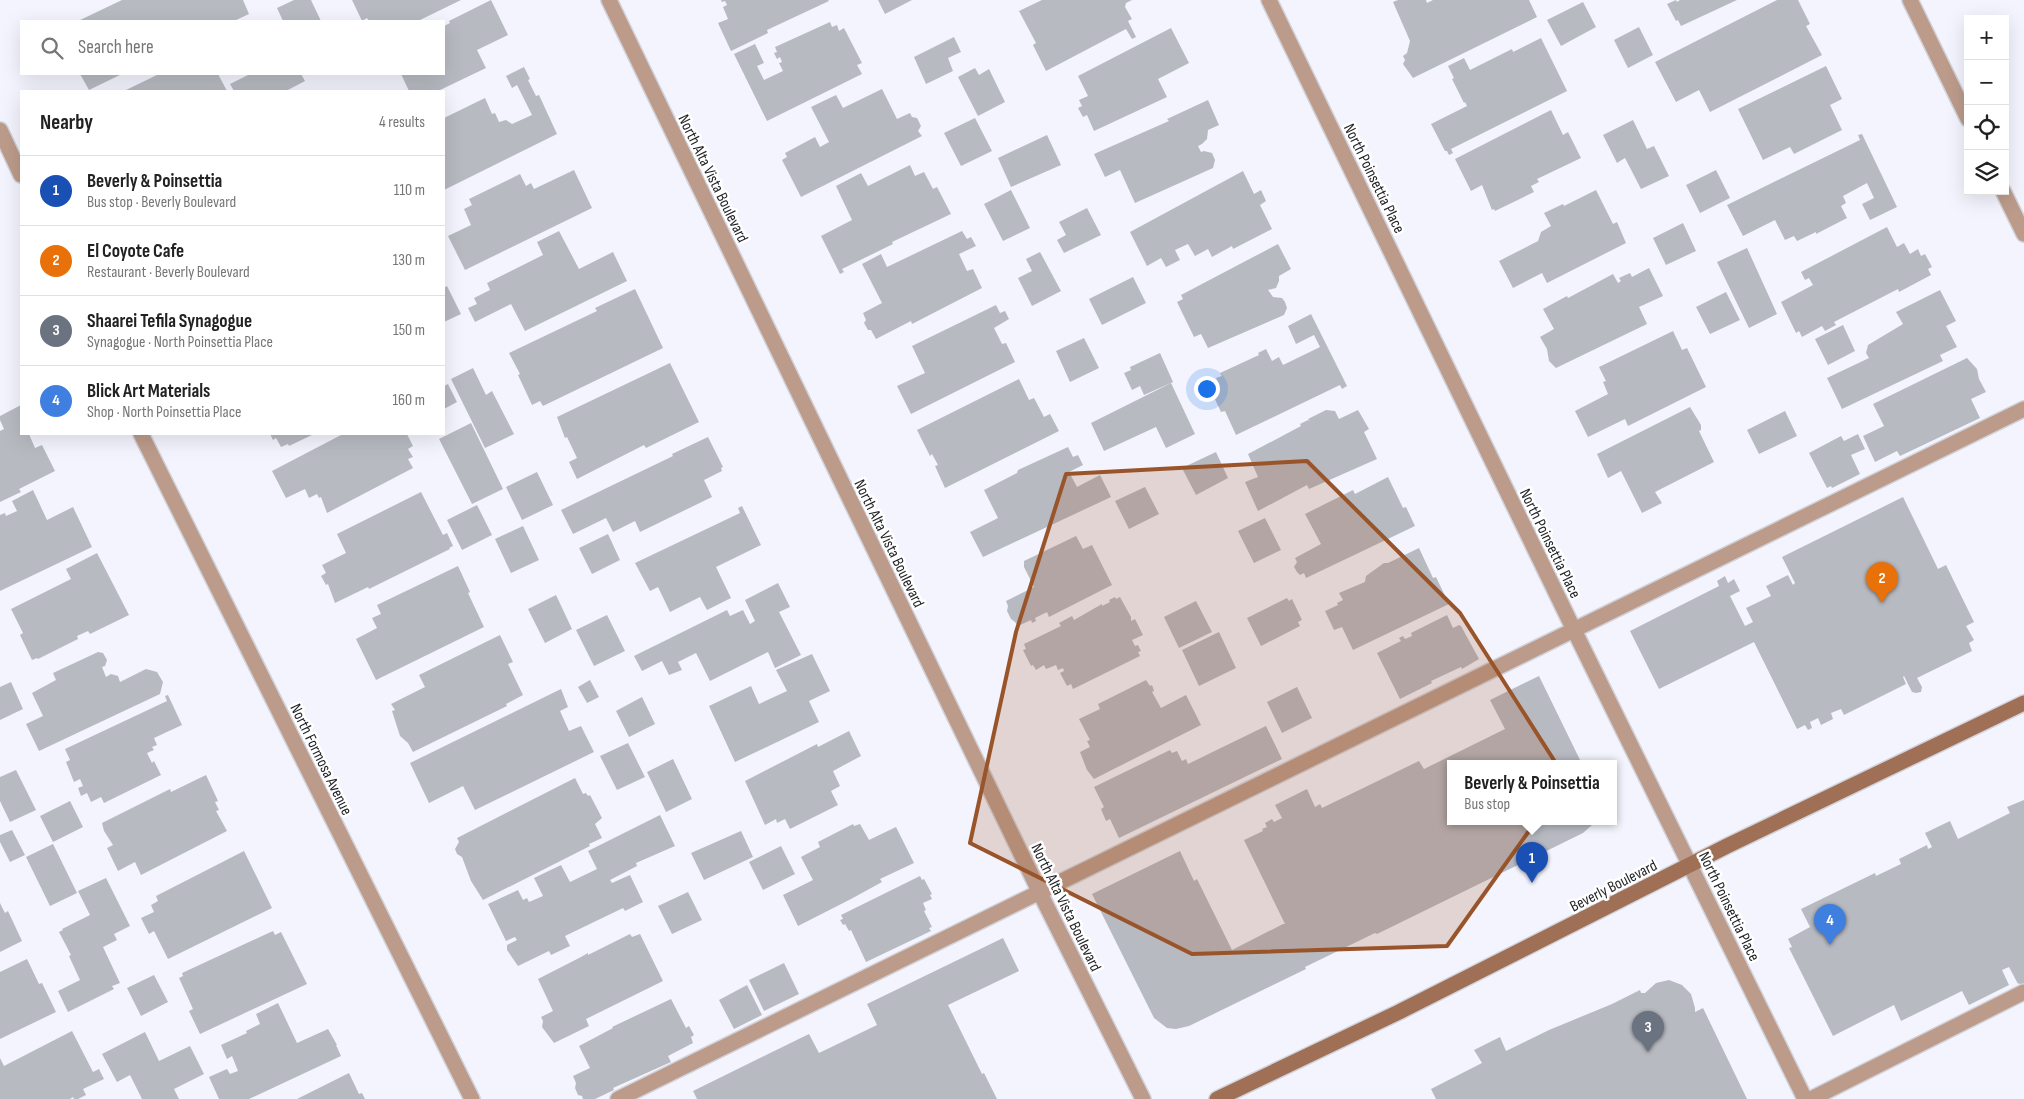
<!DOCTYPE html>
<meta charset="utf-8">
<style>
body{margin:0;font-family:"Sofia Sans Condensed",sans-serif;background:#f2f2f2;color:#222}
.controls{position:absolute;right:15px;top:15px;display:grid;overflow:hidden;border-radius:0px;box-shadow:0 5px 20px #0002}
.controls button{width:45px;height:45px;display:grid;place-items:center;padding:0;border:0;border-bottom:1px solid #e0e0e0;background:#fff;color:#222;font:25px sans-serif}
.you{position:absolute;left:1206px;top:388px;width:18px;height:18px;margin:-12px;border:4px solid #fff;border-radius:50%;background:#1a73e8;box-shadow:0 0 0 8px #1a73e833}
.badge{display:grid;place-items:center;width:32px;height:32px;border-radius:50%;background:#ea580c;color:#fff;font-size:16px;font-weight:700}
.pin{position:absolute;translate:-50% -41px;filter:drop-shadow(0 1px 2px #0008)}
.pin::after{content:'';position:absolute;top:26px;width:18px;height:15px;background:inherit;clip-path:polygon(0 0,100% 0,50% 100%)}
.popup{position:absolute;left:1447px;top:760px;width:170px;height:65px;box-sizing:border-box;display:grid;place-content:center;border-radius:0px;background:#fff;filter:drop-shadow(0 1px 4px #0005);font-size:16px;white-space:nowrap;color:#767676}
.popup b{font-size:19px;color:#222}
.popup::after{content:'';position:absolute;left:50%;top:100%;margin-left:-10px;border:10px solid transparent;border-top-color:#fff}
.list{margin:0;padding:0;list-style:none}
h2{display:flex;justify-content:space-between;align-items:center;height:65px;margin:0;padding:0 20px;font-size:21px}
h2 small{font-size:16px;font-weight:400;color:#767676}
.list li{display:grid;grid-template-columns:32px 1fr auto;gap:15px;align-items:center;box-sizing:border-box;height:70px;padding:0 20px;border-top:1px solid #e0e0e0}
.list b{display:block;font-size:19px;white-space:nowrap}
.list p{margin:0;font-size:16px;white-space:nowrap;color:#767676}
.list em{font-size:16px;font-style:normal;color:#767676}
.icon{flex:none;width:28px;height:28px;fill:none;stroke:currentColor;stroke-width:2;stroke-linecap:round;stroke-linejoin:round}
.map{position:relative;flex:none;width:2024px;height:1099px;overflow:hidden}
.search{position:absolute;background:#fff;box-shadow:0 5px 20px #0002;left:20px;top:20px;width:425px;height:55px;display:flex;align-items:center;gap:12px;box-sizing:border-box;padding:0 18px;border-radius:0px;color:#767676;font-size:19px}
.panel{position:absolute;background:#fff;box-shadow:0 5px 20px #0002;left:20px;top:90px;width:425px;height:345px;border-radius:0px}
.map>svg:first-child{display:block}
.building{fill:#b8bac2}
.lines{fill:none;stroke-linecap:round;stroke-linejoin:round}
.lane-casing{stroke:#d1d2da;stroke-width:18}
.street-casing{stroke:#d1d2da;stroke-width:18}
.secondary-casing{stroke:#d1d2da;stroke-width:18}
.lane{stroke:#bc9b8a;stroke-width:15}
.street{stroke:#bc9b8a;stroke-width:15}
.secondary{stroke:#9f6f56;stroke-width:15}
.marked{fill:#99542a;fill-opacity:0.2;stroke:#99542a;stroke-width:4;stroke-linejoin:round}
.labels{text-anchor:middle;stroke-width:5;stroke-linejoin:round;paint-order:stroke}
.street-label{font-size:16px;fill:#1e1f22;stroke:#fff}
</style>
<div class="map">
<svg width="2024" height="1099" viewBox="0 0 2024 1099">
<rect width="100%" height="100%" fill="#f3f4fd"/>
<path class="building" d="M122,0H243L249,14L234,21H78Z
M294,0H311L321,21H283L277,8Z
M352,0H461L418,21H369L367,18L362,21Z
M491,0L508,35L477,50L486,68L438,91H409L401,74H444V26L450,23L449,21Z
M721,0H828L829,1L767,30L768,33L731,51L718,23L728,19L723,7L727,5L725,1L722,2Z
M878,0H912L885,14Z
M1042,0H1132L1126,3L1125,7L1132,19L1128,21L1136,37L1132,39L1126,29L1046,71L1033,45L1036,43L1019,11Z
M1398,0H1426L1427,3L1433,0H1529L1537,17L1413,78L1403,64L1405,60L1403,56L1407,53L1410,41L1393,2Z
M1676,0L1677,2L1680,0H1737L1681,26L1678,20L1676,21L1667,4Z
M1777,0H1798L1810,24L1806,26L1822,55L1710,112L1699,90L1676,102L1655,62Z
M1583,2L1596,27L1561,46L1547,20Z
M830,22L832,27L837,25L839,31L844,28L862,63L857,65L862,74L767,121L734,54L755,44L764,63L757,66L764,80L783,71L779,63L782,62L780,57L777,59L774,53L777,52L775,47Z
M1639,27L1653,55L1628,68L1614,40Z
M1171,28L1189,63L1158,79L1167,97L1094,131L1087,115L1083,117L1078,108L1082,106L1079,100L1088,96L1078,76Z
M954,37L961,52L948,58L953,71L926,84L914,57Z
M1541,38L1567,91L1451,149L1453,153L1449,155L1447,151H1445L1431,124L1467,106L1465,102L1464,103L1452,79L1454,78L1448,66L1464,58L1470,70L1512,49L1513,52Z
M1826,66L1842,99L1830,105L1842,130L1794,154L1790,147L1763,160L1738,109Z
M524,67L530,79L528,80L536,96L539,95L557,134L444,190V118L485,98L492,114L495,113L499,122L506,120L512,124L532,115L517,85L512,88L506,76Z
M975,68L979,75L989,69L1005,102L978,116L958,77Z
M80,74H122L89,90Z
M159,74H218L227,91H124Z
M250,74H301L305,81L286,91H234L230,84Z
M882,89L897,119L910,113L912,117L917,118L921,126L918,131L922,136L801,197L782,160L787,157L785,153L815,137L820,147L829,142L811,107L836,95L843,108Z
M1208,100L1219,125L1208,130L1207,139L1202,144L1198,146L1201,152L1204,151L1212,153L1215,160L1213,168L1135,203L1120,170L1105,177L1094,154L1169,121L1167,119Z
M1551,110L1563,135L1568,132L1581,158L1537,179L1539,182L1531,186L1534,192L1495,211L1494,209L1492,210L1482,185L1471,191L1455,159Z
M975,118L992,151L961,166L944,133Z
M1633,120L1647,149L1654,146L1669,176L1641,189L1625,158L1617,163L1603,135Z
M1862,134L1897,207L1870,220L1862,204L1874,198L1867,183L1843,196L1846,203L1841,206L1847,218L1816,234V232L1797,241L1794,236L1785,240L1775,220L1743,236L1727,205L1860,140L1858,135Z
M1047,135L1061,165L1011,187L998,158Z
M910,165L915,176L924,172L933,189L937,187L951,214L892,242L893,244L842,269L844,272L840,274L821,236L852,220L836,186L861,173L868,186Z
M574,170L592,208L465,270L448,236L471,225L464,209L472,205L469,199L520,174L526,186L531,183L534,189Z
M1716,170L1730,198L1700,213L1686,185Z
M1243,171L1254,194L1261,190L1266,201L1260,205L1272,229L1233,249L1232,246L1212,257L1208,249L1195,256L1188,244L1175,250L1180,260L1166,267L1161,258L1147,266L1130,232Z
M1011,190L1030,228L1003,241L984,204Z
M1596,190L1613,224L1617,222L1626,243L1547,283L1542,273L1513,288L1499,261L1538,241L1541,232L1551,226L1544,213L1563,204L1564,206Z
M1087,208L1101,235L1064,253L1057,240L1066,235L1059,222Z
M1683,223L1696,251L1666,265L1653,238Z
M1887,227L1897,247L1904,243L1910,254L1918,249L1921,256L1925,254L1932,267L1928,269L1931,275L1899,292L1898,289L1834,322L1836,325L1825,331L1822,326L1802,337L1799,331L1796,333L1781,302L1813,285L1809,278L1805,280L1801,272Z
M559,231L579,269L613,252L627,281L525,331L511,304L475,322L468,308L477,304L474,298L490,290L487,283L543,255L537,242Z
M962,231L967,239L971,237L976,246L959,254L967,271L973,269L982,288L912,324L911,321L876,339L871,330H868L864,323L866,320L863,313L882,303L862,264L881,254L887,267Z
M1278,244L1291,269L1279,276V281L1276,288L1268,290L1273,297L1282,298L1285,302L1287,308L1284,315L1208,348L1201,334L1194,337L1177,302L1183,299L1181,295Z
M1747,248L1777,314L1749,328L1717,262Z
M1040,252L1061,291L1032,306L1018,278L1032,271L1026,259Z
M1649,268L1663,296L1639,307L1647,324L1556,368L1549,361L1547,349L1540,337L1554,329L1543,309L1567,296L1568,298L1613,274L1618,283L1621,281L1619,278L1630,273L1632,277Z
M1133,277L1146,303L1102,325L1089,299Z
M447,286L461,314L444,322V288Z
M635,289L663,348L543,406L540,401L532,405L518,375L520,374L509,353L597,311L595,308Z
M1940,290L1956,321L1946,326L1957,347L1940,355L1943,361L1842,409L1827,378L1869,358L1866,353L1868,345L1903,324L1896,312Z
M1726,292L1740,320L1710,334L1696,307Z
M996,305L1000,313L1005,311L1009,319L994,328L1002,344L1006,343L1015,362L911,414L897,386L925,373L912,346Z
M1311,314L1347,386L1342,389L1340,385L1236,435L1225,411L1221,412L1213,395L1216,393L1213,387L1219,384L1216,378L1222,376L1220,373L1259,355L1258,353L1266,349L1272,361L1279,357L1283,365L1320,347L1314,335L1296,344L1288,326Z
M1843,325L1855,351L1828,365L1815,339Z
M1673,331L1682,350L1687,348L1706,387L1628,426L1625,419L1588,437L1575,411L1608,394L1603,382L1606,381L1599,367Z
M1084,338L1099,368L1070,382L1056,351Z
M1160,353L1173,382L1144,395L1140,386L1132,390L1124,373L1131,370L1130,367Z
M1967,358L1977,369L1979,379L1986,392L1971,399L1980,418L1900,456L1897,451L1875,462L1863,436L1884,426L1873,404Z
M670,363L699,422L646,448L644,445L577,479L569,462L577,458L567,437L565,438L557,417Z
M473,368L486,395L492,391L514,434L485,448L451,379Z
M1019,379L1029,400L1034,398L1044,417L1050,414L1059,431L945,488L935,466L938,465L932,454L930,456L917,430Z
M1171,383L1195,434L1166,448L1156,427L1104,451L1091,423Z
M448,384L457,402L444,409V386Z
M21,405V434H29L35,448L42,445L55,471L19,489L21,492L0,502V431L4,429L0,420V416Z
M1690,407L1701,425V430L1699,431L1714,462L1655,492L1662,503L1642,513L1621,471L1608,478L1597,454Z
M1326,410L1335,411L1339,419L1358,410L1369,429L1364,432L1377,459L1309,489L1307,485L1258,511L1245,482L1258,477L1248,454L1301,426L1300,424L1308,420L1310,421L1308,419Z
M1785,411L1797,436L1759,454L1747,430Z
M471,423L503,489L472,504L439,439Z
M270,434H314L289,446L288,444L281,447L276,438L273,440Z
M343,434H407L413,446L408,449L413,457L408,459L413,468L327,513L321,497L319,498L317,494L309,498L305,489L286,498L272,471Z
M1858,434L1865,449L1851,455L1860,474L1832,488L1831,486L1827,488L1809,453L1841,436L1844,441Z
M708,437L723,467L721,468L722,471L704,480L712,497L640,532L635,521L613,532L606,518L573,534L561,510L673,456L672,454Z
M1068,447L1073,457L1078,455L1083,465L1069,472L1077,487L1100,475L1111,497L983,557L970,532L998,518L984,490L1017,473L1018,470Z
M1216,452L1228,478L1196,495L1182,468Z
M537,472L553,505L522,520L506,487Z
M1388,477L1403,508L1406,507L1415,526L1306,578L1304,573L1300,575L1297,572L1294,567L1297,562L1295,558L1321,544L1305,514L1353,490L1355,494Z
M1145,487L1159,514L1129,529L1115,501Z
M33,490L47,520L73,507L92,547L0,591V515L5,513L6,516L17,511L12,501Z
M421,492L443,535L447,533L453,546L449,548L450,549L369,589L368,587L335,603L328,584L326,585L321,576L326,573L322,565L346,553L337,534Z
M1903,497L1938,569L1946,565L1974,622L1966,626L1974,640L1969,643L1972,651L1917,678L1922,687L1921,692L1916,693L1912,692L1904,676L1903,677L1906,684L1844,715L1841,709L1831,713L1833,719L1821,725L1818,718L1810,722L1812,728L1808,730L1805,725L1797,729L1754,642L1659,689L1630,631L1719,586L1717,581L1725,576L1728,583L1734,579L1740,591L1730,596L1745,626L1753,622L1746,608L1771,596L1766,586L1788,575L1793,585L1795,583L1782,557Z
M477,505L492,535L462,550L447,520Z
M742,506L761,545L716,567L731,598L707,610L700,597L670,612L658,587L650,591L635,563L740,513L738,508Z
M1265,518L1281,550L1254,563L1238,531Z
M523,526L539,560L511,573L495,539Z
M608,534L620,560L592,574L579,548Z
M1076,536L1083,549L1092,545L1112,585L1049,617L1047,612L1035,618L1036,621L1032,623L1031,620L1018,626L1015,622L1011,619L1007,611L1008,606L1006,601L1034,587L1024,567V561Z
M1419,548L1433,578L1436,577L1449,604L1353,650L1342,627L1334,630L1325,611L1338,605L1337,603L1343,600L1339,593L1365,582L1366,576L1384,563H1388Z
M97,553L129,615L90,634L88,631L77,636L78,639L38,659L37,658L32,660L20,635L23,633L11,609L71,579L66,569Z
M458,566L470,592L468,593L484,627L376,680L356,639L377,628L372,618L381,614L377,605Z
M778,583L790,607L779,612L801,655L775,668L768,652L710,681L696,653L678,662L682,670L669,675L662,661L642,671L634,656L727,610L730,616L743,610L750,624L755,621L745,600Z
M556,595L572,629L545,643L528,609Z
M1115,597L1116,599L1120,597L1131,617V621L1135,619L1143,635L1132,640L1135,646L1138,645L1141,651L1138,652L1140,656L1073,689L1071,684L1067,686L1060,673L1064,671L1063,668L1058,670L1056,665L1046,669L1044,665L1036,670L1033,665L1031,666L1023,650L1026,649L1024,644L1061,626L1059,623L1072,616L1074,620L1102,604V606L1110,602L1109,600Z
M1287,598L1289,601L1292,599L1302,620L1298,622L1300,626L1261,646L1247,618Z
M1196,601L1212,632L1179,648L1164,617Z
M607,615L625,651L594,666L576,630Z
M1447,615L1453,628L1459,625L1461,626L1479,659L1462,669L1461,667L1431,681L1432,683L1400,699L1377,653L1401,641L1399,638L1403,636L1405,639L1412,636L1411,633Z
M1219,632L1236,668L1199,686L1182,650Z
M500,635L513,662L508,664L523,695L506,704L507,706L413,752L408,743L400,736L392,711L395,710L391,704L425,687L419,675Z
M98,652L103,653L107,660L105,666L102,667L106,677L111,674L118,676L120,682L146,669L157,672L163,682L160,694L39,751L26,724L43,716L32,693L56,680L53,673Z
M812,654L830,691L809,701L819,722L735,762L709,706L751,686L759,704L787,691L776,670Z
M1539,676L1582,764H1451V822H1593L1592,825L1583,833L1377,934L1375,933L1305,967L1306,969L1189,1026L1176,1029L1167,1028L1154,1018L1092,894L1180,851L1194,881L1197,879L1232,950L1283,924H1285L1244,840L1263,831L1262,829L1267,827L1265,823L1272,819L1274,822L1282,818L1275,805L1307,789L1315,807L1320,804L1322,808L1419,761L1424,769L1505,729L1490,700Z
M590,680L599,697L587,703L578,687Z
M1146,680L1150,686L1152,685L1154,691L1152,692L1161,708L1186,695L1201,725L1094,779L1087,770L1080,752L1090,747L1087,741L1090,740L1079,719L1100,709L1098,704Z
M11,682L23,709L0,720V687Z
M1297,687L1312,718L1282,733L1267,702Z
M561,689L568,707L560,711L569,731L581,726L594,752L475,810L463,786L429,803L410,763Z
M168,695L182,725L154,738L157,745L152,747L154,750L147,753L152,763L154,761L161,775L104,803L101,797L91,802L87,793L81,796L78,788L83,786L80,779L74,782L66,762L70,760L65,749L167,701L165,696Z
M642,697L655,724L629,737L616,711Z
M1266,726L1282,759L1119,838L1110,819L1106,821L1101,809L1104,807L1094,787L1170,750L1172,753L1177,751L1182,761L1186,759L1188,764Z
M849,731L861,756L833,771L840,786L831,791L838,805L790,829L785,819L777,823L776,819L765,825L745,781L817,744L818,747Z
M628,743L645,777L617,790L600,756Z
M673,759L692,799L666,812L647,772Z
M16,770L36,810L10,822L0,801V777Z
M206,775L218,801L215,802L219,810L216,811L227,831L141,875L135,862L118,871L107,848L113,845L104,831L102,823L170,789L171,792Z
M575,778L583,794L586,793L588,796L590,795L602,818L595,824L602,838L589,844L590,846L483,900L471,881L462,857L457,854L455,849L459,842L457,838Z
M2024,800V988L2022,989L2019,983L2018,984L2009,967L2002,970L2009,985L1969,1005L1962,991L1901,1021L1894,1005L1833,1036L1789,948L1792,947L1788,939L1810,927L1801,909L1875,873L1876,876L1901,864L1899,859L1927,845L1928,849L1932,847L1925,833L1950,821L1958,839L2010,813L2007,807Z
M70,801L83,827L53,842L40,816Z
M660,815L675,846L636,863L637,866L610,880L612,883L630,875L643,902L625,911L623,908L565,936L570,946L551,955L549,951L518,966L507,950V945L517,940L515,937L506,941L488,904L518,890L523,900L527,898L529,902L543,896L534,878L561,865L570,882L597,869L588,851Z
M853,824L854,826L860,824L869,840L896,827L914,863L880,879L882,882L851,899L798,926L783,895L813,880L801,857L820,847L818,842Z
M12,830L25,855L10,862L0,842V835Z
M741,831L753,857L704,880L691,853Z
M53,844L77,893L50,906L26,857Z
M781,846L795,874L763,890L749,862Z
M244,851L272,908L168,959L154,931L149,934L141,918L154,912L151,905L158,901L156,896Z
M920,876L922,880L924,879L932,894L930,895L932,899L923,903L926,910L924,911L932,927L929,928L931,931L866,962L851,930L849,931L845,924L843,925L840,920L843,919L841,915Z
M106,878L130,926L114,934L117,940L103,947L120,983L112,986L114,989L68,1012L58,991L80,980L69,956L71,955L59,932L63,930L62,929L90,915L78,891Z
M688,892L702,920L672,934L658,906Z
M0,903L5,913L8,911L22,941L0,952Z
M273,931L275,935L281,932L307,984L200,1034L189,1011L193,1009L179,978L183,976L182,973Z
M630,934L632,937L640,934L663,981L586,1019L589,1026L554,1043L542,1027L543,1021L541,1017L553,1011L538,979L581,957L588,953V955Z
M1003,938L1019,971L948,1005L982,1074L984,1073L997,1099H697L693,1091L809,1034L819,1053L877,1025L867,1004Z
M27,959L39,984L42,983L56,1012L0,1039V972Z
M784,963L799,994L764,1011L749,980Z
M154,975L168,1002L141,1016L127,988Z
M1669,980L1682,985L1691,994L1695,1008V1012L1703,1008L1747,1099H1436L1431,1089L1482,1063L1474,1050L1500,1037L1506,1051L1549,1030L1612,1004L1640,990L1641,993H1645L1656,983Z
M747,985L762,1015L734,1029L719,1000Z
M671,999L686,1028L689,1026L694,1035L691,1037L693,1043L668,1056L671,1062L613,1088L614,1090L595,1099H583L582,1096L578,1095L575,1088L576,1083L573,1076L590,1068L579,1046L613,1028L612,1027Z
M278,1003L297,1043L328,1029L337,1045H336L341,1056L249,1099H219L209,1077L227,1069L230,1074L238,1071L232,1056L227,1059L221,1045L247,1033L246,1031L260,1024L256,1014Z
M72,1031L93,1072L99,1069L104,1079L83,1089L86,1095L78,1099H74L73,1097L70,1099H0V1058L4,1066Z
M145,1032L159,1061L190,1046L204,1074L174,1089L179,1099H142L130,1075L117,1082L102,1054Z
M349,1073L359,1094L362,1093L365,1099H297Z"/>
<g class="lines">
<g class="lane-casing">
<path id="lane" d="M618,1099L2024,409
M1811,1099L2024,992"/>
</g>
<g class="street-casing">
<path id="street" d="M609,0L1040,893L1143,1099
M1269,0L1574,630L1805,1099
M1910,0L1968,119
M0,130L21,175
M2003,191L2024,234
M141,434L472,1099"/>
</g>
<g class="secondary-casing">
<path id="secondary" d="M1217,1099L1399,1012L1727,846L2024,703"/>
</g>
<use href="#lane" class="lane"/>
<use href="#street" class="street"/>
<use href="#secondary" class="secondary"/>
</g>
<path class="marked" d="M1307,461L1460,613L1566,779L1447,946L1192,954L970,843L1016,632L1066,474Z"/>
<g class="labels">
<g class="street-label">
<text transform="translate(714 178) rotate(64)" y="6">North Alta Vista Boulevard</text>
<text transform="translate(1375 178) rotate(64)" y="6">North Poinsettia Place</text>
<text transform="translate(890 543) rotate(64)" y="6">North Alta Vista Boulevard</text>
<text transform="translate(1551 543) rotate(64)" y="6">North Poinsettia Place</text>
<text transform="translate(322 759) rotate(64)" y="6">North Formosa Avenue</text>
<text transform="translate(1613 885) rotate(-27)" y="6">Beverly Boulevard</text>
<text transform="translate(1730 906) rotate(64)" y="6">North Poinsettia Place</text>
<text transform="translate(1067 907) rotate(64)" y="6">North Alta Vista Boulevard</text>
</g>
</g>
</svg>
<div class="controls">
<button>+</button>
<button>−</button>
<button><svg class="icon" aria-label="locate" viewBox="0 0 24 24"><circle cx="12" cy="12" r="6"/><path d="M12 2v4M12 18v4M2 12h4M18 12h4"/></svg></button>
<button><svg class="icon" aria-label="layers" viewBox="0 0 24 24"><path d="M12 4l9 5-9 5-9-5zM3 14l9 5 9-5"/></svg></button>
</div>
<div class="you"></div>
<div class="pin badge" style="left:1532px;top:883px;background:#1a4fb4">1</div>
<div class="popup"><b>Beverly &amp; Poinsettia</b>Bus stop</div>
<div class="pin badge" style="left:1882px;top:603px;background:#e8710a">2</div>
<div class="pin badge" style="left:1648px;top:1052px;background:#6b7280">3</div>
<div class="pin badge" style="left:1830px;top:945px;background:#3f7fe0">4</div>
<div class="search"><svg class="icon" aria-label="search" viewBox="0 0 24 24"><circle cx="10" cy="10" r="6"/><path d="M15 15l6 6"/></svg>Search here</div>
<section class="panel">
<h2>Nearby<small>4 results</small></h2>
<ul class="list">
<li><span class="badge" style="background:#1a4fb4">1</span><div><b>Beverly &amp; Poinsettia</b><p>Bus stop · Beverly Boulevard</p></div><em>110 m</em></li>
<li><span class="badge" style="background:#e8710a">2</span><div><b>El Coyote Cafe</b><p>Restaurant · Beverly Boulevard</p></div><em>130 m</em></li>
<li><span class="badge" style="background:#6b7280">3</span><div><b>Shaarei Tefila Synagogue</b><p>Synagogue · North Poinsettia Place</p></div><em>150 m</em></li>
<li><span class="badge" style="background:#3f7fe0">4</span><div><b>Blick Art Materials</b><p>Shop · North Poinsettia Place</p></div><em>160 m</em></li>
</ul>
</section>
</div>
